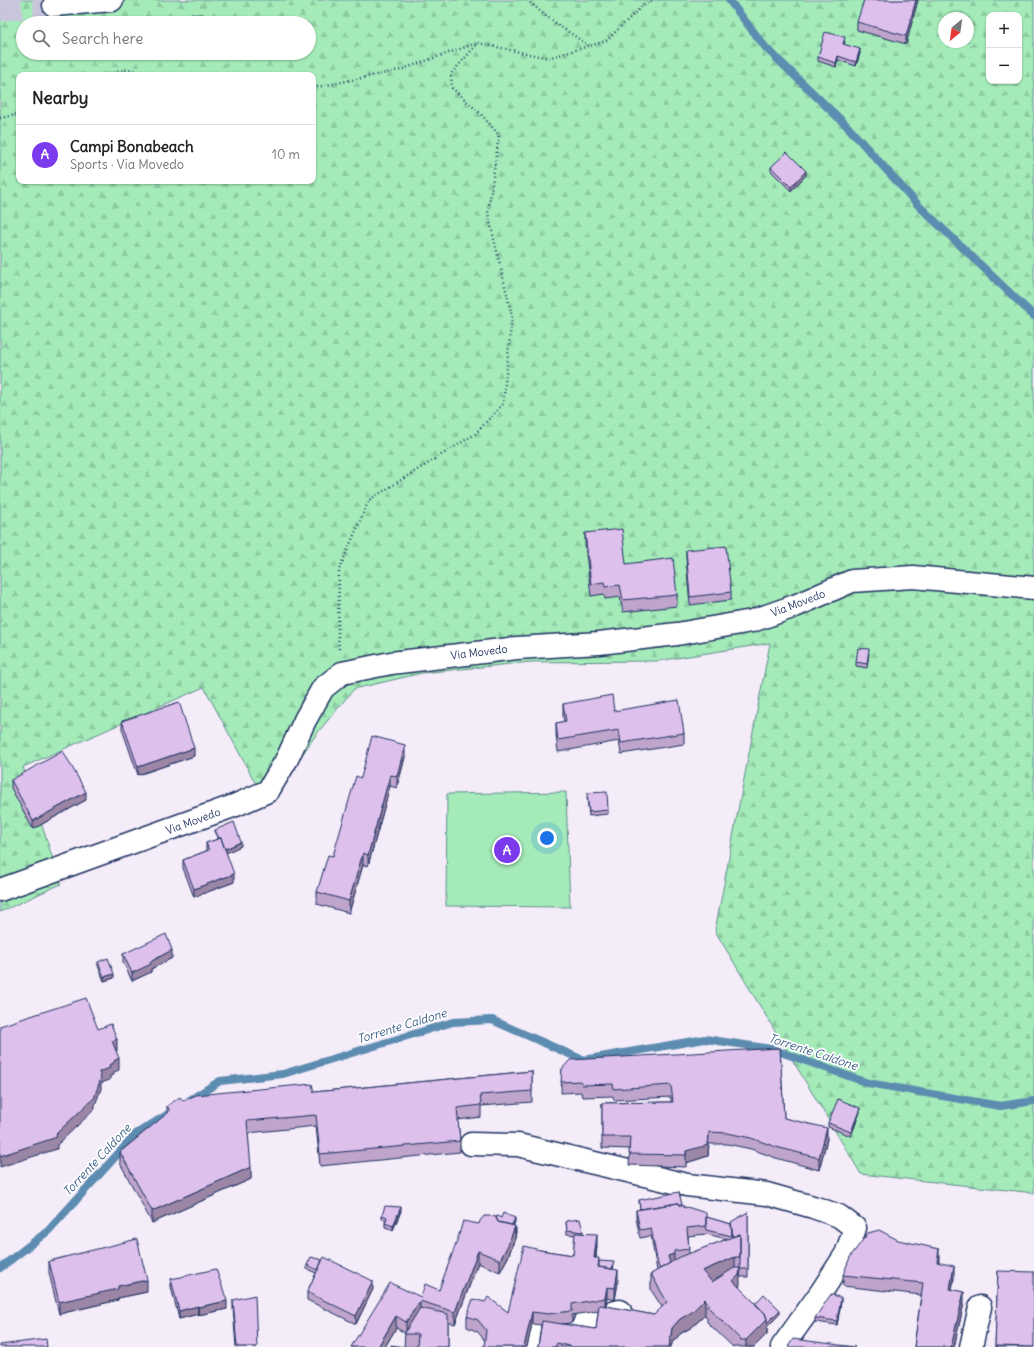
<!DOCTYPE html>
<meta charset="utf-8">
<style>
body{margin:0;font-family:Delius,sans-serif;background:#f6f6f6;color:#222}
.controls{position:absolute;right:12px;top:12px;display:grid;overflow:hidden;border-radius:8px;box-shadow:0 1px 3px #0004}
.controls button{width:36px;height:36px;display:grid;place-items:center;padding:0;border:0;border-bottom:1px solid #e0e0e0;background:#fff;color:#222;font:20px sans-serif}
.compass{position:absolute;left:938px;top:12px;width:36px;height:36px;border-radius:50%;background:#fff;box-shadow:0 1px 3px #0004;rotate:209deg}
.you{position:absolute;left:547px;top:838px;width:14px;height:14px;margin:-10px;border:3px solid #fff;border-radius:50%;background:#1a73e8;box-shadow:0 0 0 6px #1a73e833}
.badge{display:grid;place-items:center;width:26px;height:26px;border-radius:50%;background:#7c3aed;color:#fff;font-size:13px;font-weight:700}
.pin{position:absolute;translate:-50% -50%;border:2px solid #fff;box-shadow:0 1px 4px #0006}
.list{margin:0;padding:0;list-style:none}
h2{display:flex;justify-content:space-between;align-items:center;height:52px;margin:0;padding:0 16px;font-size:17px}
h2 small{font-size:13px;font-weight:400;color:#767676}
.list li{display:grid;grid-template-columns:26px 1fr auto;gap:12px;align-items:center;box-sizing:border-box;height:60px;padding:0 16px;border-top:1px solid #e0e0e0}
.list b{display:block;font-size:15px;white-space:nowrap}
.list p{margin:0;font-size:13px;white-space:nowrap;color:#767676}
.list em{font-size:13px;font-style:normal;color:#767676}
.icon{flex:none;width:22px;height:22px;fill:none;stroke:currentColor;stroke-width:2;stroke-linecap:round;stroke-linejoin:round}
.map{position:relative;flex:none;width:1034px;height:1347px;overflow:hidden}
.search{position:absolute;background:#fff;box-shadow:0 1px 3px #0004;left:16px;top:16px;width:300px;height:44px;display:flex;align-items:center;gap:10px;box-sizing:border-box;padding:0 14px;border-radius:22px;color:#767676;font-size:15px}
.panel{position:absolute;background:#fff;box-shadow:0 1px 3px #0004;left:16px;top:72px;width:300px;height:112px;border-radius:8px}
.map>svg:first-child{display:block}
.forest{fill:url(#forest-firs);stroke:#608d8c;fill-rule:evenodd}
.pitch{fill:#a4ebb9;stroke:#608d8c}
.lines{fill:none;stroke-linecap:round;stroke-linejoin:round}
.stream{stroke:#5b8cb0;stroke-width:8}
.highway-tunnel{stroke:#c9c6db;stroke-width:22;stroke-dasharray:22 11;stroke-linecap:butt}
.minor-casing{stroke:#1b2f5e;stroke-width:25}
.highway-casing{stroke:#1b2f5e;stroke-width:25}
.path{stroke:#1b2f5e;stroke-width:2.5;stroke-dasharray:1 3;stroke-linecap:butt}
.minor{stroke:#fff;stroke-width:22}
.highway{stroke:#fff;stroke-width:22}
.wall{fill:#bfa5cc;stroke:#1b2f5e;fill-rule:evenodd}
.shaded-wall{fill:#9b86a6;stroke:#1b2f5e}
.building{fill:#dec0ed;stroke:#1b2f5e}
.labels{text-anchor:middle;stroke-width:3.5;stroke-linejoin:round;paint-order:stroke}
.street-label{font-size:11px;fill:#1b2f5e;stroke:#fff}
.water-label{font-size:12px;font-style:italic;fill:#3b5e87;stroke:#fff}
</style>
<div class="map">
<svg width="1034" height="1347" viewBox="0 0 1034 1347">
<defs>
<pattern id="forest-firs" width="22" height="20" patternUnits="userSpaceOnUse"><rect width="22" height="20" fill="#a4ebb9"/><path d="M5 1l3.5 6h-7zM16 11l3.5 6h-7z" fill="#8dcaa1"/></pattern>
</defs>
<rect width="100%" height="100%" fill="#f5ecfa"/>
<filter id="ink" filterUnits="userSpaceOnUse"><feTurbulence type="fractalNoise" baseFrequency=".025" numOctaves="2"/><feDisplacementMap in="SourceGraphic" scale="8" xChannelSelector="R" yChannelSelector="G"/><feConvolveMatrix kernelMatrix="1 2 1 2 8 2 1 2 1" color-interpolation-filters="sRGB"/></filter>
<g filter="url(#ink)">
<path class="forest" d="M0,0H1034V1193L861,1174L715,931L770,643L658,661L531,662L422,673L354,689L318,732L267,805L204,687L23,767L61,884L0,912ZM989,15H1019V81H989ZM944,18H968V42H944ZM23,23H309V53H23ZM19,75H313V181H19Z"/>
<path class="pitch" d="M566,792L570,907L446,906L447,794Z"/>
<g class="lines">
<path class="stream" d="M729,0L766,48L846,125L919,206L1034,316
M190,1100L220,1081L283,1074L453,1022L492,1020L583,1060L705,1039L772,1049L868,1083L1000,1106L1034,1101
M0,1268L48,1231L136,1134L175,1110"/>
<path class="highway-tunnel" d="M0,10L54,5"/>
<g class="minor-casing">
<path id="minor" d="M0,890L236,805L268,791L287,759L305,720L323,688L342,673L391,663L517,648L599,643L677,634L752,621L795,606L852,581L913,577L1034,588
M471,1144L518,1145L687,1185L767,1194L813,1207L839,1216L855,1228L846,1254L820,1294L782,1347
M534,1347L538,1332L580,1334L586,1319L620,1311
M971,1347L980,1307"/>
</g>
<g class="highway-casing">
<path id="highway" d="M54,5L112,0"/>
</g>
<path class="path" d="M527,0L547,17L589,46
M102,75L129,69L146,75
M313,88L400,70L477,43
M0,118L19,114
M339,649L338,636L339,570L369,500L475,434L503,404L512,316L488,213L499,135L480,113L452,88L451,74L478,43L548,58L606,41L643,5L654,0"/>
<use href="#minor" class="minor"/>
<use href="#highway" class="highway"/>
</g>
<path class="wall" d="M918,0L906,44L857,30V22Z
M845,41L844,44L860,53L856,66L838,60L836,67L818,61V57Z
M771,167L806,175L791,191L771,171Z
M585,533L626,564L677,595V606L623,612L620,597L605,599L604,594L591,596L585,545Z
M686,550L731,592V600L690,605L686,558Z
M869,653L867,668L856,666V662Z
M563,704L614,711L684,733V744L621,754L619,741L558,752L556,735V723L564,722L563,716Z
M122,721L194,756L138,775L122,729Z
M405,757L397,788L390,786L368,866L363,865L349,913L317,904V892L333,856L361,778Z
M11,780L86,800L33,829L11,788Z
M587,797L608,810V814L589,816Z
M215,830L241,846L226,852L234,882L194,897L183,868V860L206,851V843L218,839L215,834Z
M123,954L172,958L151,969V972L132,981L123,962Z
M98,962L114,978L104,981L98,966Z
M780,1048L784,1118L827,1139L819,1170L776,1158L751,1149L727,1144H709L708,1156L686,1163V1167L629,1165L630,1149L602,1148V1103L671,1102V1097L614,1100L613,1096L582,1097L581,1092L561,1093L562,1069Z
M532,1071V1102L481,1106V1117L458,1120L460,1141V1152L320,1166L316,1126L248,1133L251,1179L152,1223L120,1163V1152L167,1114V1106L183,1101L314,1092Z
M860,1112L851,1136L828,1127V1123Z
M639,1200L682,1205L684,1208L706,1217L731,1224L748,1212V1277H740V1272L739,1288L755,1304L780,1314L767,1327V1334L754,1347H733L707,1322V1318L705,1315L692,1327L680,1334L672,1343L671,1347H538L541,1325L532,1324L527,1347H484L485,1341L478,1332L467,1327V1316L508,1312L540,1250L573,1255L575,1235L567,1234L566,1221L583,1232V1233L597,1245L596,1258L599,1261L614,1266L613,1269L618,1282L615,1300L607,1298L606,1306L654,1315L662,1307L651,1290V1274L657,1271L651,1236L640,1238L636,1218V1210H640ZM706,1234L727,1239L689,1254L688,1236ZM598,1311L596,1329L561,1324L572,1323V1315Z
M401,1211L393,1230L385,1227V1223L386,1220L382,1219V1215Z
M501,1218L515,1222L513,1226L515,1228L516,1232L515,1238L508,1257L500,1272L478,1263L455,1324L448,1322V1347H404L405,1333L396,1328L385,1347H351L421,1297L439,1290L479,1224Z
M49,1261L147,1292L118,1298V1300L59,1314L49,1273Z
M939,1261V1263L954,1278L952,1289L964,1303L954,1347H914L921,1295L843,1286V1275Z
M307,1265L373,1289L356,1324L307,1300V1292L316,1273L307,1269Z
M998,1271L1034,1347H995Z
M171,1279L227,1309L198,1315V1314L179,1319L171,1287Z
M233,1300L257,1347H236L233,1308Z
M841,1302L837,1325L815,1322V1318Z"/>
<path class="shaded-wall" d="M916,0H918L906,44V36Z
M860,49V53L856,66V62Z
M838,56V60L836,67V63Z
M806,171V175L791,191V187Z
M405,745V757L397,788V776Z
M194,748V756L138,775V767Z
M390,775V786L368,866V855Z
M86,792V800L33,829V821Z
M241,842V846L224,854V850Z
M363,853V865L349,913V901Z
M234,874V882L194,897V889Z
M172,950V958L151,969V972L132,981V973L150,962Z
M114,974V978L104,981V977Z
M117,1039V1051L112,1052V1041Z
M119,1058V1070L114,1072V1075L110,1076V1080L101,1083V1089L95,1105V1109L57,1145V1149L0,1167V1156L56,1134L95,1095L99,1072L109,1065L114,1061Z
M860,1108V1112L851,1136V1132Z
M827,1128V1139L819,1170V1158Z
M709,1132L708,1156L686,1163V1151Z
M251,1167V1179L152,1223V1211Z
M401,1207V1211L393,1230V1226Z
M515,1218V1222L511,1231V1227Z
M515,1226V1234L516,1228L515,1238L508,1257L500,1272V1260Z
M597,1234V1245L595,1265L594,1258Z
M939,1249V1261L937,1274V1262Z
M478,1251V1263L455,1324V1312Z
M674,1254V1262L668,1264V1256Z
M735,1257V1272L702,1286V1271Z
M954,1266V1278L950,1301V1289Z
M740,1268V1283L739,1290L733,1281Z
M618,1270V1282L615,1300V1288Z
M147,1280V1292L118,1298V1300L59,1314V1302L118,1286Z
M373,1281V1289L356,1324V1316Z
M607,1287V1298L605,1309V1298Z
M964,1292V1303L954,1347H951Z
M841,1298V1302L837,1325V1321Z
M705,1299V1315L692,1327L680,1334L672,1343L671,1347H669L672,1328L680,1319Z
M227,1301V1309L198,1315V1307Z
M420,1301V1313L406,1334V1322Z
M198,1306V1314L179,1319V1311Z
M780,1310V1314L767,1327V1334L754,1347H746V1340L767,1319Z
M532,1312V1324L527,1347H524Z
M396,1316V1328L385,1347H378Z"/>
<path class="building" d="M864,0H916L906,36L857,22Z
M203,14L204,23H188L187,15Z
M825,32L845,37L843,44L860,49L856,62L838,56L836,63L818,57Z
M787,152L806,171L791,187L771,167Z
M622,529L626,564L673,558L677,595L623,600L620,585L605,587L604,582L591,584L585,533Z
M726,546L731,592L690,597L686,550Z
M858,648L869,649L867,664L856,662Z
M612,695L614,711L679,700L684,733L621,743L619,730L558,740L556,723L566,721L563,704Z
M179,702L194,748L138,767L122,721Z
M372,736L405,745L397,776L390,775L368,855L363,853L349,901L317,892L328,855L333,856L356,776L361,778Z
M63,751L86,792L33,821L11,780Z
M607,792L608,810L589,812L587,793Z
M234,822L241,842L225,849L221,838H219L215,830Z
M221,838L234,874L194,889L183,860L209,850L206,843Z
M166,934L172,950L150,962L151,964L132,973L123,954Z
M108,958L114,974L104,977L98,962Z
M86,998L98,1029L111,1024L117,1039L112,1041L119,1058L114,1061V1063L109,1065L110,1068L99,1072L101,1078L95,1095V1097L56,1134L57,1137L0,1156V1026Z
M780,1048L784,1118L827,1128L819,1158L776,1147L751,1138L727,1133L709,1132L708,1145L686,1151V1155L629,1154L630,1137H602V1103L673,1102L671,1085L614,1089L613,1084L582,1085L581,1081L561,1082L562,1069L570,1060Z
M532,1071V1091L480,1095L481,1105L457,1108L460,1141L320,1154L316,1115L247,1121L251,1167L152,1211L120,1152L170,1111L167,1106L180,1097L183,1101L196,1095L312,1084L314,1092Z
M838,1099L860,1108L851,1132L828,1123Z
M679,1192L682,1205H679L678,1203L640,1209L639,1200Z
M678,1203L679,1205L684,1206V1208L687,1207L706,1213V1226L687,1228L689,1249L674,1251V1254L668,1256L670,1263L660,1269L658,1265L651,1228L640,1230L636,1210Z
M385,1206L401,1207L393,1226L385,1223L387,1217L382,1215Z
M748,1212V1269H740V1234L733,1237L731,1222Z
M503,1213L515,1218L512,1225L498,1222L496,1218L497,1216L501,1218Z
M484,1216H491L496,1217L498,1222L515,1226L508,1245L500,1260L478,1251L455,1312L420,1301L406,1322L396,1316L378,1347H351L390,1283L421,1297L425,1284L439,1290L458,1238L463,1221L479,1224L480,1221Z
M706,1217L731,1224L732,1236L706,1230Z
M580,1219L583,1232L567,1230L566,1221Z
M879,1230L898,1240L939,1249L937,1262L954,1266L950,1289L964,1292L951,1347H914L923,1283L843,1275L850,1257L868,1233Z
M575,1233L597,1234L594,1258H599L598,1267L618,1270L615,1288L607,1287L605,1298L572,1304V1311L548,1314L532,1312L524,1347H484L486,1330L478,1320L467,1316L473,1299L485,1302L488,1297L508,1312L524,1246L540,1250L573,1255Z
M740,1234V1257H735L702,1271L712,1282L734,1268H740L739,1275L733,1281L765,1313L767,1319L746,1340H741L707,1306L709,1304L705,1299L692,1312L680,1319L672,1328L669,1347H572L557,1343L555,1347H538L542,1321L596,1329L599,1305H601L654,1315L667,1302L651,1274L680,1257Z
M137,1239L147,1280L118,1286V1289L59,1302L49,1261Z
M311,1257L322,1260L318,1270L307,1265Z
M324,1257L373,1281L356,1316L307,1292Z
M599,1261L614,1262L612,1269L599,1267Z
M216,1269L227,1301L198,1307V1306L179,1311L171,1279Z
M998,1271L1034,1272V1347L995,1346Z
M764,1294L780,1310L767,1323V1319L765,1313L755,1304Z
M831,1294L841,1298L837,1321L815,1318Z
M255,1295L257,1347H237L233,1300Z
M420,1308L448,1314V1347H417L418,1334H404Z
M46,1339L47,1347H0V1345Z
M793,1339L855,1347H788Z
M391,1345L404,1347H391Z"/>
</g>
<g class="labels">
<g class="street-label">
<text transform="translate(798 603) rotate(-21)" y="4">Via Movedo</text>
<text transform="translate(479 652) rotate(-7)" y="4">Via Movedo</text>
<text transform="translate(193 821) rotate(-20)" y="4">Via Movedo</text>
</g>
<g class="water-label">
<text transform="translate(402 1026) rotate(-17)" y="4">Torrente Caldone</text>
<text transform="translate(813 1052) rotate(18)" y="4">Torrente Caldone</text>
<text transform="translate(97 1160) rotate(-47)" y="4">Torrente Caldone</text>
</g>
</g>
</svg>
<div class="controls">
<button>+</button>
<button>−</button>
</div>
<svg class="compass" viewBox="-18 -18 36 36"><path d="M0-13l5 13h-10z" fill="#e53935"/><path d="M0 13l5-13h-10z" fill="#767676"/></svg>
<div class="you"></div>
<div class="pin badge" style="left:507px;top:850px">A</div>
<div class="search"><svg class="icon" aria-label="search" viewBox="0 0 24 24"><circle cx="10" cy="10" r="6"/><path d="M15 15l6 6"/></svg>Search here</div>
<section class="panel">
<h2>Nearby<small></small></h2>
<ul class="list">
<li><span class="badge">A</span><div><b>Campi Bonabeach</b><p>Sports · Via Movedo</p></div><em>10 m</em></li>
</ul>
</section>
</div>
